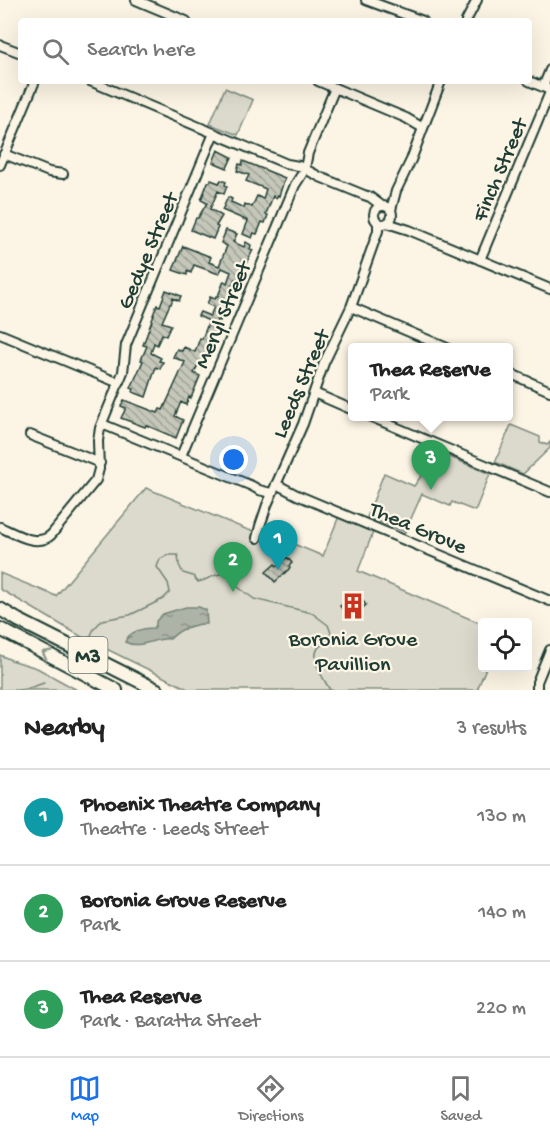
<!DOCTYPE html>
<meta charset="utf-8">
<style>
body{margin:0;font-family:"Gochi Hand",sans-serif;background:#f6f6f6;color:#222}
.controls{position:absolute;right:18px;bottom:18px;display:grid;overflow:hidden;border-radius:6px;box-shadow:0 6px 24px #0002}
.controls button{width:54px;height:54px;display:grid;place-items:center;padding:0;border:0;border-bottom:2px solid #e0e0e0;background:#fff;color:#222;font:30px sans-serif}
.you{position:absolute;left:234px;top:460px;width:21px;height:21px;margin:-15px;border:4px solid #fff;border-radius:50%;background:#1a73e8;box-shadow:0 0 0 9px #1a73e833}
.badge{display:grid;place-items:center;width:39px;height:39px;border-radius:50%;background:#1a73e8;color:#fff;font-size:20px;font-weight:700}
.pin{position:absolute;translate:-50% -50px;filter:drop-shadow(0 2px 3px #0008)}
.pin::after{content:'';position:absolute;top:32px;width:21px;height:18px;background:inherit;clip-path:polygon(0 0,100% 0,50% 100%)}
.popup{position:absolute;left:348px;top:343px;width:165px;height:78px;box-sizing:border-box;display:grid;place-content:center;border-radius:6px;background:#fff;filter:drop-shadow(0 2px 4px #0005);font-size:20px;white-space:nowrap;color:#767676}
.popup b{font-size:22px;color:#222}
.popup::after{content:'';position:absolute;left:50%;top:100%;margin-left:-12px;border:12px solid transparent;border-top-color:#fff}
.list{margin:0;padding:0;list-style:none}
h2{display:flex;justify-content:space-between;align-items:center;height:78px;margin:0;padding:0 24px;font-size:26px}
h2 small{font-size:20px;font-weight:400;color:#767676}
.list li{display:grid;grid-template-columns:39px 1fr auto;gap:18px;align-items:center;box-sizing:border-box;height:96px;padding:0 24px;border-top:2px solid #e0e0e0}
.list b{display:block;font-size:22px;white-space:nowrap}
.list p{margin:0;font-size:20px;white-space:nowrap;color:#767676}
.list em{font-size:20px;font-style:normal;color:#767676}
.icon{flex:none;width:33px;height:33px;fill:none;stroke:currentColor;stroke-width:2;stroke-linecap:round;stroke-linejoin:round}
.map{position:relative;flex:none;width:550px;height:690px;overflow:hidden}
.search{position:absolute;background:#fff;box-shadow:0 6px 24px #0002;left:18px;right:18px;top:18px;height:66px;display:flex;align-items:center;gap:15px;box-sizing:border-box;padding:0 21px;border-radius:6px;color:#767676;font-size:22px}
.sheet{height:366px;background:#fff}
nav{display:flex;justify-content:space-around;align-items:center;box-sizing:border-box;height:84px;border-top:2px solid #e0e0e0;background:#fff;font-size:16px;color:#767676}
nav a{display:grid;justify-items:center;gap:3px}
nav .on{color:#1a73e8}
.map>svg:first-child{display:block}
.park{fill:#dcdacc;stroke:#7e8c80;stroke-width:1.5}
.water{fill:url(#water-ripples);stroke:#758479;stroke-width:1.5}
.lines{fill:none;stroke-linecap:round;stroke-linejoin:round}
.stream{stroke:#758479;stroke-width:1.5}
.building{fill:url(#building-back-hatch);stroke:#1f3d34;stroke-width:1.5}
.minor-casing{stroke:#1f3d34;stroke-width:12}
.highway-casing{stroke:#1f3d34;stroke-width:16}
.minor{stroke:#fcf5e5;stroke-width:8}
.highway{stroke:#fcf5e5;stroke-width:12}
.oneway{stroke:#8e998c}
.labels{text-anchor:middle;stroke-width:4.5;stroke-linejoin:round;paint-order:stroke}
.shield{fill:#fcf5e5;stroke:#617469;stroke-width:1.5}
.shield-label{font-size:21px;font-weight:bold;fill:#1f3d34}
.street-label{font-size:22px;fill:#1f3d34;stroke:#fcf5e5}
.poi-label{font-size:22px;fill:#1f3d34;stroke:#fcf5e5}
</style>
<div class="map">
<svg width="550" height="690" viewBox="0 0 550 690">
<defs>
<pattern id="water-ripples" width="26" height="14" patternUnits="userSpaceOnUse" patternTransform="scale(1.5)"><rect width="26" height="14" fill="#aeb3a7"/><path d="M2 4q2-2 4 0t4 0M15 11q2-2 4 0t4 0" fill="none" stroke="#8d9389"/></pattern>
<pattern id="building-back-hatch" width="6" height="6" patternUnits="userSpaceOnUse" patternTransform="scale(1.5)"><rect width="6" height="6" fill="#c5c7b9"/><path d="M-1 5l2 2M0 0l6 6M5-1l2 2" fill="none" stroke="#9fa397"/></pattern>
</defs>
<rect width="100%" height="100%" fill="#fcf5e5"/>
<filter id="ink" filterUnits="userSpaceOnUse"><feTurbulence type="fractalNoise" baseFrequency=".0167" numOctaves="2"/><feDisplacementMap in="SourceGraphic" scale="12" xChannelSelector="R" yChannelSelector="G"/><feConvolveMatrix kernelMatrix="1 2 1 2 8 2 1 2 1" color-interpolation-filters="sRGB"/></filter>
<g filter="url(#ink)">
<path class="park" d="M225,88L253,100L238,135L210,124Z
M511,425L540,437V442L547,445L550,442V448L523,474L495,462Z
M438,452L490,474L475,511L452,502L450,506L422,494L405,532L367,517L384,473L414,486Z
M146,488L248,530L264,532L323,556L339,516L374,530L358,571L482,624V668H486L477,690H190L82,637L0,589V573L56,596Z
M0,655L11,660L37,668L77,690H0Z"/>
<path class="water" d="M186,607H199L206,610L207,624C194,623 178,630 170,639C155,637 140,650 125,642C129,631 143,628 154,628L156,625V621L163,614Z"/>
<g class="lines">
<path class="stream" d="M90,637L94,629L102,620L130,615L163,599L170,592L168,583L157,567L160,559L168,555H178L179,565L183,573L193,576L198,582C212,579 216,571 230,575L238,587L254,599L312,613L328,625L331,633C330,635 327,640 326,642C321,647 322,643 318,648C310,661 324,679 330,690
M19,690L26,689L44,683"/>
</g>
<path class="building" d="M218,150L232,157L227,168L213,162Z
M243,161L285,178L279,196L278,195L276,198L273,196L266,214L268,215L265,223L262,222L257,234L254,233L252,238L243,234L248,221L222,210L228,197L232,199L231,202L244,208L245,204L252,207L257,196L263,199L266,189L246,181L249,175L237,171L239,164L242,165Z
M211,180L219,183L221,180L226,182L225,185L227,186L224,194L218,191L210,209L222,216L216,226L218,227L213,239L191,230L196,218H198L207,203L201,200L208,182H210Z
M226,230L237,234L233,242L244,247L246,242L251,245L250,249L253,250L246,264L244,263L238,280L235,279L230,291L234,293L225,312L224,311L220,321L217,320L213,329L217,331L203,367L198,365L194,373L200,376L191,398L189,397L186,405L181,402L175,416L183,420L176,438L146,425L145,427L121,418L126,408L121,406L124,400L158,413L160,409L163,410L185,362L173,357L177,349L182,351L184,347L195,352L200,338L202,339L209,321L198,316L200,312L210,316L214,307L207,304L210,297L215,299L216,296H218L224,281L227,283L231,272L222,268L219,274L194,265L191,273L187,271V275L173,270L183,246L211,257L209,262L219,266L227,246L221,243Z
M166,290L181,296L179,301L173,298L171,304H170L162,322L171,325L166,336L162,334L157,345L154,343L151,353L161,358L159,361L163,362L160,369L156,367L146,397L133,392L134,389L131,388L143,361L141,360L147,346L143,345L154,315H153L157,305L160,306Z
M287,557L292,563L289,566L290,568L275,582L266,572L275,564L277,566Z
M357,593L366,605L350,618L340,606Z"/>
<g class="lines">
<g class="minor-casing">
<path id="minor" d="M136,0L186,21
M366,0L423,21
M466,21L477,0
M0,45L21,53
M90,81L287,164L299,166
M318,81L406,118L423,128
M529,81L550,90
M543,87L550,70
M4,154L49,172L63,174
M0,165L35,81
M305,168L308,153L335,88
M305,169L320,177L364,195L370,197L382,206
M374 215a9 9 0 1 1 18 0a9 9 0 1 1-18 0Z
M391,210L396,191L411,160L441,81
M387,223L409,230L550,289
M480,260L550,92
M351,307L447,348
M0,334L119,383
M509,373L550,391
M314,393L353,410
M369,416L550,492
M102,424L252,486L259,490L271,493
M30,435L100,463
M181,456L295,185L302,174
M276,484L297,495L550,601
M0,527C14,533 37,548 51,535L96,480L99,469L98,441L100,428L123,372L126,345L214,133
M257,538L260,526L267,505L303,424L324,363L351,307L378,231V222
M537,690V682L550,650"/>
</g>
<g class="highway-casing">
<path id="highway" d="M0,609L18,620L157,690
M0,629L116,690"/>
</g>
<use href="#minor" class="minor"/>
<use href="#highway" class="highway"/>
</g>
<defs><path id="oneway-chevron" d="M-2-3.5L2.5 0L-2 3.5" fill="none" stroke-width="1.6" stroke-linecap="round" stroke-linejoin="round" transform="scale(1.5)"/></defs>
<use class="oneway" href="#oneway-chevron" transform="translate(46 654) rotate(-153)"/>
</g>
<defs>
<g id="building-bare" transform="scale(2.07)"><path d="M-4-6H4V6H1V3H-1V6H-4ZM-2.5-4.3h1.7v1.8h-1.7ZM.8-4.3h1.7v1.8H.8ZM-2.5-1h1.7V.8h-1.7ZM.8-1h1.7V.8H.8Z" fill="#c8321e" stroke="#fcf5e5" stroke-width="2.5" paint-order="stroke"/></g>
</defs>
<g fill-rule="evenodd">
<use href="#building-bare" x="353" y="606"/>
</g>
<g class="labels">
<rect class="shield" x="68.5" y="637" width="39" height="36" rx="4.5"/>
<g class="shield-label">
<text x="88" y="662">M3</text>
</g>
<g class="street-label">
<text transform="translate(498 169) rotate(-67)" y="8">Finch Street</text>
<text transform="translate(146 250) rotate(-67)" y="8">Gedye Street</text>
<text transform="translate(221 314) rotate(-67)" y="8">Meryl Street</text>
<text transform="translate(299 383) rotate(-67)" y="8">Leeds Street</text>
<text transform="translate(419 526) rotate(23)" y="8">Thea Grove</text>
</g>
<g class="poi-label">
<text x="353" y="645">Boronia Grove<tspan x="353" dy="25">Pavillion</tspan></text>
</g>
</g>
</svg>
<div class="controls">
<button><svg class="icon" aria-label="locate" viewBox="0 0 24 24"><circle cx="12" cy="12" r="6"/><path d="M12 2v4M12 18v4M2 12h4M18 12h4"/></svg></button>
</div>
<div class="you"></div>
<div class="pin badge" style="left:278px;top:570px;background:#0f9aa8">1</div>
<div class="pin badge" style="left:233px;top:592px;background:#2e9e5b">2</div>
<div class="pin badge" style="left:431px;top:490px;background:#2e9e5b">3</div>
<div class="popup"><b>Thea Reserve</b>Park</div>
<div class="search"><svg class="icon" aria-label="search" viewBox="0 0 24 24"><circle cx="10" cy="10" r="6"/><path d="M15 15l6 6"/></svg>Search here</div>
</div>
<section class="sheet">
<h2>Nearby<small>3 results</small></h2>
<ul class="list">
<li><span class="badge" style="background:#0f9aa8">1</span><div><b>Phoenix Theatre Company</b><p>Theatre · Leeds Street</p></div><em>130 m</em></li>
<li><span class="badge" style="background:#2e9e5b">2</span><div><b>Boronia Grove Reserve</b><p>Park</p></div><em>140 m</em></li>
<li><span class="badge" style="background:#2e9e5b">3</span><div><b>Thea Reserve</b><p>Park · Baratta Street</p></div><em>220 m</em></li>
</ul>
</section>
<nav>
<a class="on"><svg class="icon" aria-label="map" viewBox="0 0 24 24"><path d="M3 6l6-2 6 2 6-2v14l-6 2-6-2-6 2zM9 4v14M15 6v14"/></svg>Map</a>
<a><svg class="icon" aria-label="directions" viewBox="0 0 24 24"><path d="M12 3l9 9-9 9-9-9zM9 14v-3h6M13 9l2 2-2 2"/></svg>Directions</a>
<a><svg class="icon" aria-label="saved" viewBox="0 0 24 24"><path d="M7 4h10v16l-5-4-5 4z"/></svg>Saved</a>
</nav>
